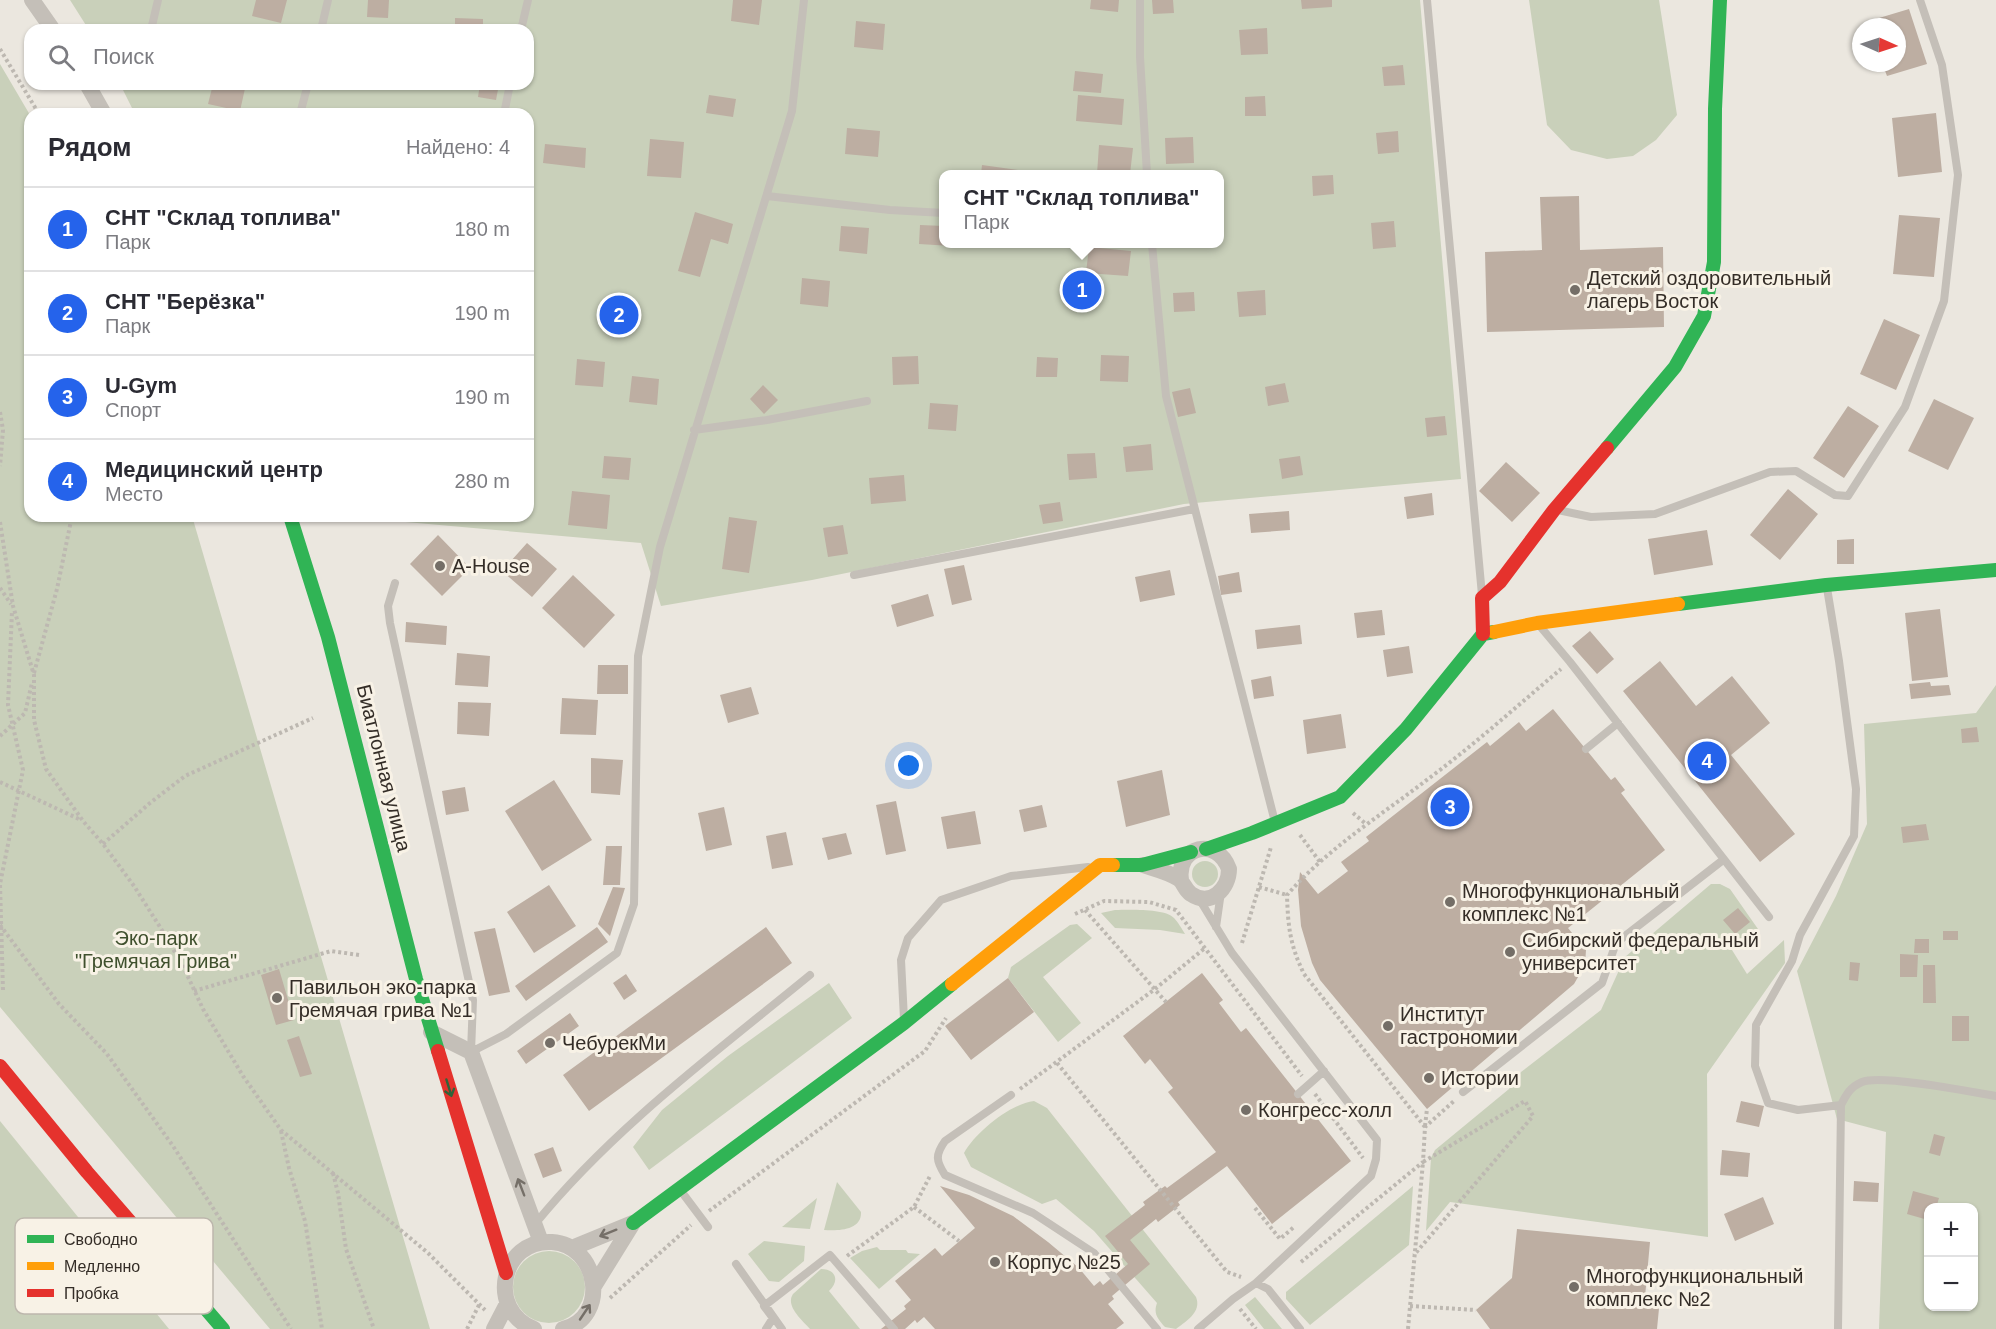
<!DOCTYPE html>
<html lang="ru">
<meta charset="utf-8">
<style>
body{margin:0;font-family:Arial,sans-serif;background:#f2f2f3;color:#2b2b33}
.controls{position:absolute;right:18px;bottom:18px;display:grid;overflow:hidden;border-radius:12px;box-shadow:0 2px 4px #0004}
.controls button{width:54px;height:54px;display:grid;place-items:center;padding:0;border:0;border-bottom:2px solid #e1e1e2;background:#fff;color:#2b2b33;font:30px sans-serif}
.compass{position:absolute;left:1852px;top:18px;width:54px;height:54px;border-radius:50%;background:#fff;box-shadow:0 2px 4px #0004;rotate:93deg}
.you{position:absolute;left:909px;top:766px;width:21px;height:21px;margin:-15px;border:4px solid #fff;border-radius:50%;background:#1a73e8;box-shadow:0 0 0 9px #1a73e833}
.badge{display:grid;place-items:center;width:39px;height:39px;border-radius:50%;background:#2563eb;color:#fff;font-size:20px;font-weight:700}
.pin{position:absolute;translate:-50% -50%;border:3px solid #fff;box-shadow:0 2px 6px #0006}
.popup{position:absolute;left:939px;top:170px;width:285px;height:78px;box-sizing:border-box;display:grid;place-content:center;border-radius:12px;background:#fff;filter:drop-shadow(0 2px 4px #0005);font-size:20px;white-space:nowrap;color:#7c7c81}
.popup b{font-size:22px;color:#2b2b33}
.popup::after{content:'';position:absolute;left:50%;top:100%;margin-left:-12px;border:12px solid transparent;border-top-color:#fff}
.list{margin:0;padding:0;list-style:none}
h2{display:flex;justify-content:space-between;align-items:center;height:78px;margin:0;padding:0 24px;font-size:26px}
h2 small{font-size:20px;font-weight:400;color:#7c7c81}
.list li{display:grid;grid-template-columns:39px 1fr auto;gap:18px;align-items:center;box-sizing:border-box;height:84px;padding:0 24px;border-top:2px solid #e1e1e2}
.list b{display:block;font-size:22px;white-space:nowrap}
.list p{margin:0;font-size:20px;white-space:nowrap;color:#7c7c81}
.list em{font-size:20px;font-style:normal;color:#7c7c81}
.icon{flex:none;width:33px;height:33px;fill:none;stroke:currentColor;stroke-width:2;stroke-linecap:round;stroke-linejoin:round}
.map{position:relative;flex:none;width:1996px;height:1329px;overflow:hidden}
.search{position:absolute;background:#fff;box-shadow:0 2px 4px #0004;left:24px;top:24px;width:510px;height:66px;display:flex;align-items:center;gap:15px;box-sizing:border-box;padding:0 21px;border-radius:18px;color:#7c7c81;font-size:22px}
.panel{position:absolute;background:#fff;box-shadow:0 2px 4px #0004;left:24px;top:108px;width:510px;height:414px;border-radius:18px}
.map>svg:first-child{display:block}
.green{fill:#c9d0ba;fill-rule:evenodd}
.building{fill:#bdaea2}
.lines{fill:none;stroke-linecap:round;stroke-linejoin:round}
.path{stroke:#bdb8b1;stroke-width:4;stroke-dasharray:3 3;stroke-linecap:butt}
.lane{stroke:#c4bfb8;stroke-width:8}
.street{stroke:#c4bfb8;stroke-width:16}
.fast{stroke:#30b455;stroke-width:14}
.slow{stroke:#ff9f0a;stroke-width:14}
.jam{stroke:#e5322d;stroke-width:14}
.oneway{stroke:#326339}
.oneway2{stroke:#756f68}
.poi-dot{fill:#746e67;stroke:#f8f2e6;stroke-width:2}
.labels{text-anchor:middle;stroke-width:6;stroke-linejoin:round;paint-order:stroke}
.poi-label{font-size:20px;fill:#342d27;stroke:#f8f2e6;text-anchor:start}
.street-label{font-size:20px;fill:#342d27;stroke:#f8f2e6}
.park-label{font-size:20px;fill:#3f502d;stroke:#f8f2e6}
.key{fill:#f8f2e6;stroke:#bdb7ad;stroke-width:1.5}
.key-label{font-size:16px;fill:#342d27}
</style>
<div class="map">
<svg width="1996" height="1329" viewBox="0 0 1996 1329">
<rect width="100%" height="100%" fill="#ebe7df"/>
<path class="green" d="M70,0H1420L1461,479L1184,504L812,580L661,606L641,543L338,516H528V114H135L120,84H528V30H89ZM944,174H1220V244H944Z
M1529,0H1659L1677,115L1656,140L1633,156L1607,159L1571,150L1547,125Z
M0,64L30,115V516H192L430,1329H270L0,1007Z
M1996,685V1329H1879L1886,1132L1837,1119L1797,971L1836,896L1867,824L1864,724L1976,713ZM1928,1208H1974V1306H1928Z
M1192 874a13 13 0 1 1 26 0a13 13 0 1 1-26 0Z
M1711,884H1720L1730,889L1758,929L1732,950L1747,974L1784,940L1785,963L1707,1074L1708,1237L1450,1202L1426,1231L1431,1158L1435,1150L1509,1089L1521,1072L1601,1010L1625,957Z
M1115,910C1128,910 1164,908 1174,918C1178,922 1182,929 1185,934L1160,930L1115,928L1101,913Z
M1077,924L1092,938L1043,977L1081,1023L1058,1042L1008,978L1011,967L1070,925Z
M829,983L852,1018L649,1170L633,1147L662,1110L728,1056Z
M1034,1101L1047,1108L1196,1297C1202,1312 1186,1321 1176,1329L1165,1327C1158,1319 1153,1314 1157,1303L1094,1231L1056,1199L1042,1204L971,1167L964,1153C976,1132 1010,1104 1034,1101Z
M0,1121L169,1329H0Z
M837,1182L861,1212C862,1231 837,1231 824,1230Z
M1413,1186L1409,1245L1310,1325L1286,1299V1292Z
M817,1198L810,1229L782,1227Z
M764,1241L805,1246L804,1261L779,1282L769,1281L748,1254Z
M877,1247L880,1250H906L908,1253L920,1254L879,1289L850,1258L862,1251Z
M513 1287a36 36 0 1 1 72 0a36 36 0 1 1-72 0Z
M821,1269C836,1269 840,1281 829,1291L860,1329H810C802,1320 785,1306 793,1294Z
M1255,1297L1282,1329H1264L1245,1305Z"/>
<path class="building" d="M256,0H287L281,23L252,16Z
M368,0H389L388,18L367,17Z
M733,0H762L759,25L731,21Z
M1091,0H1119L1118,12L1090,9Z
M1152,0H1173L1174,13L1153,14Z
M1301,0H1332V7L1302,9Z
M1909,9L1927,64L1887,76L1882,63H1897V27H1871L1869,21Z
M455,18L483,19V30H455Z
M856,21L885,24L883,50L854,47Z
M1267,28L1268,54L1241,55L1239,30Z
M1403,65L1405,85L1384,86L1382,67Z
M1075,71L1103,74L1101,93L1073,91Z
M213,84H246L240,111L208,104Z
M480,84H499L496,100L478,97Z
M709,95L736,99L733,117L706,113Z
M1078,95L1124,99L1122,125L1076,121Z
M1265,96L1266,116H1245V97Z
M1936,113L1942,172L1898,177L1892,118Z
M847,128L880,131L878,157L845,154Z
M1398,131L1399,152L1378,154L1376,133Z
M1193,137L1194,163L1166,164L1165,138Z
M650,139L684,142L681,178L647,176Z
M545,144L586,148L585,168L543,163Z
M1099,145L1133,148L1130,174H1097Z
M982,165L1018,170L1017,174H981Z
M1333,175L1334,194L1313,196L1312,176Z
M1579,196L1580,250L1663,247L1664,327L1487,332L1485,252L1542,250L1540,197Z
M695,212L733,224L728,244L711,239L700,277L678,271Z
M1899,215L1940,218L1934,277L1893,274Z
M1394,221L1396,247L1373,249L1371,223Z
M920,225L944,226V244H951V246L919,244Z
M841,226L869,228L867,254L839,251Z
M1089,247L1131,251L1128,276L1086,273Z
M802,278L830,281L828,307L800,304Z
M1265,290L1266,315L1239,317L1237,292Z
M1194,292L1195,311L1174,312L1173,293Z
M1884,319L1920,335L1896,390L1860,374Z
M1101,355L1129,356L1128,382L1100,381Z
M918,356L919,384L893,385L892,357Z
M1037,357L1058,358L1057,377H1036Z
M577,359L605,362L603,387L575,385Z
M632,376L659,379L657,405L629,402Z
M1285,383L1289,402L1268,406L1265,387Z
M763,385L778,400L764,414L750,399Z
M1190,388L1196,413L1178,417L1172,392Z
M1934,399L1974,418L1948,470L1908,451Z
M930,403L958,405L956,431L928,429Z
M1848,406L1879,426L1844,478L1813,458Z
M1445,416L1447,435L1427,437L1425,418Z
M1151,444L1153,470L1126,472L1123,447Z
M1095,453L1097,478L1069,480L1067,454Z
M604,456L631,458L629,480L602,478Z
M1300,456L1303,475L1282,479L1279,459Z
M1506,462L1540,493L1512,522L1479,491Z
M904,475L906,501L871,504L869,478Z
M1788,489L1818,514L1780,560L1750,535Z
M572,491L610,495L607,529L568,525Z
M1432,493L1434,515L1407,519L1404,497Z
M1060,502L1063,521L1043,524L1039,505Z
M1289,511L1290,530L1251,533L1249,514Z
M729,517L757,521L749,573L722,569Z
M843,525L848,554L828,557L823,528Z
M1707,530L1713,565L1654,575L1648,539Z
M438,535L470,568L442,596L410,564Z
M1854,539V564H1837V540Z
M527,543L557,569L532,597L502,571Z
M964,565L972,600L952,605L944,569Z
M1170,570L1175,595L1140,602L1135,577Z
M1239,572L1242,592L1221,595L1218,576Z
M573,575L615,615L584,648L542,608Z
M928,594L934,616L897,627L891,605Z
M1940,609L1948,677L1912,681L1905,613Z
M1382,610L1385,635L1357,638L1354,613Z
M406,622L447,626L446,645L405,642Z
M1300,625L1302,644L1257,649L1255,630Z
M1590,631L1614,659L1597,674L1572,646Z
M1409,646L1413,673L1387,677L1383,650Z
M457,653L490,656L488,687L455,685Z
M1660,661L1696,706L1732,676L1770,723L1731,755L1795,834L1760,862L1623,691Z
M598,665H628V694H597Z
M1271,676L1274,696L1254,699L1251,680Z
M1930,682L1931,686L1949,685L1951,695L1911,699L1909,684Z
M751,687L759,714L728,723L720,695Z
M562,698L598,700L596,735L560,734Z
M458,702L491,703L489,736L457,734Z
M1553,709L1611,780L1615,777L1625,790L1621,793L1665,850L1568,928L1586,950L1585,965L1574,984L1427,1109L1320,980L1312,963L1301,926L1298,890L1300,872L1318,894L1348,871L1341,862L1369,841L1366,837L1487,742L1490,746L1519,722L1526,731Z
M1341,714L1346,748L1307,754L1303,720Z
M1977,727L1979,742L1962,743L1961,729Z
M591,758L623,760L620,795L591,793Z
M1162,770L1170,815L1126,827L1117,781Z
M554,780L592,840L542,871L505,811Z
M465,787L469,811L446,815L442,791Z
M896,801L906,851L886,855L876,805Z
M1042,805L1047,827L1024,832L1019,810Z
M724,807L732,845L706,851L698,813Z
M975,811L981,844L947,849L941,817Z
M1926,824L1929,840L1903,843L1901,827Z
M786,832L793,865L772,869L766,836Z
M846,833L852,854L828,860L822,838Z
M606,846H622L620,885H603Z
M549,885L576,926L534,953L507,912Z
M613,887L625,888L610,936L598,924Z
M1738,908L1750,922L1735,934L1723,920Z
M597,927L608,942L526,1001L515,986Z
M766,927L792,963L589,1111L563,1075Z
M495,928L510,992L489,996L474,932Z
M1943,931H1958V940H1943Z
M1915,939H1929V953H1914Z
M1900,954L1918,955L1917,977H1900Z
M1850,962L1860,963L1858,981L1849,980Z
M1923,965H1935L1936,1003H1923Z
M279,969L294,1020L276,1025L261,975Z
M1202,973L1223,1000L1219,1003L1241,1032L1246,1028L1351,1161L1272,1224L1227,1166L1178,1202L1180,1205L1158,1222L1156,1219L1130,1240L1150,1264L1112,1296L1114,1299L1108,1304L1124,1323L1116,1329H935L924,1317L917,1323L915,1320L905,1329H881L906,1309L904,1306L911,1300L895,1281L935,1248L942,1256L975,1228L940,1186L969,1195L1013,1216L1048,1242L1079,1268L1094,1286L1100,1281L1103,1285L1128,1264L1105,1236L1145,1205L1143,1202L1165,1186L1167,1188L1216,1152L1168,1092L1173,1088L1150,1059L1145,1064L1123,1036Z
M626,974L637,991L624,1000L613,983Z
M1008,978L1034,1012L971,1060L945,1026Z
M570,1013L579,1026L526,1064L517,1051Z
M1952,1016H1969V1041H1952Z
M299,1036L312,1074L300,1077L287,1040Z
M1741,1101L1764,1106L1759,1127L1736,1122Z
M1934,1134L1945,1137L1940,1156L1929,1153Z
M553,1147L562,1171L543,1178L534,1154Z
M1722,1150L1750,1153L1748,1177L1720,1175Z
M1854,1181L1879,1183L1878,1202L1853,1201Z
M1913,1191L1939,1198L1936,1208H1928V1220L1907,1214Z
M1763,1197L1774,1224L1735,1241L1724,1214Z
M1517,1229L1650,1242L1645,1297L1660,1298L1657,1329H1490L1476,1310L1512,1278Z"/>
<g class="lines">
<path class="path" d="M0,49L39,114
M0,412L3,430L0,466
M0,522L13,606L34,675V720L46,769L83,821L103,844L134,886L160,927L183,966L203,1009L243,1076L281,1130L428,1253L485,1310
M0,588L11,604
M34,673L57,589L72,516
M0,736L25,713L32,683
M0,782L81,820
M1353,813L1366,824
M1300,835L1320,862
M103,844L150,803L185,776L313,718
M1259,887L1287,895
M1085,910L1166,1002
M1075,914L1104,901L1149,902L1176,910L1302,1076
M0,925L59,1004L107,1054L173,1146L291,1329
M1242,943L1271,847
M3,990L0,884L23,770L8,705L12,611
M194,991L331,951L359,955
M1057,1063L1227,1272L1241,1277
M1020,1089L1155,989L1205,948
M1315,1094L1363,1158
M1425,1126L1427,1109
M1425,1127L1304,974C1290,945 1288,927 1287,895C1327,849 1380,816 1428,779C1474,745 1517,706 1561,669
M281,1131L289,1168L305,1221L322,1329
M333,1173L338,1193L346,1249L374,1329
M914,1207L959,1241
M1255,1208L1280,1239L1294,1227
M709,1211L925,1051L946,1018
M847,1256L914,1207L930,1176
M1301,1262L1423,1162L1425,1127L1454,1101
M610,1298L691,1225
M1410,1306L1476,1310
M1240,1309L1256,1329
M467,1329L479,1305
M1408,1329C1413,1273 1418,1218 1423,1162L1525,1101L1533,1116L1414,1255"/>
<path class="lane" d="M1140,0V57L1147,174
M1427,0L1482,595
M151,30L158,0
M321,30L328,0
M521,30L528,0
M300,114L308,84
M504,114L510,84
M767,196L890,210L944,213
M1152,244L1166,396L1275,822
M694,430L767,420L867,401
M1558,510L1591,517L1655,514L1770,472L1796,471L1835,495L1848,496L1905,407L1944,301L1958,175L1942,65L1920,0
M854,575L1194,509
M395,583L388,606L390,623L473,1000L471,1052
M1827,588L1839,661L1856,789L1854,836L1800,935L1792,961L1756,1025L1755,1066L1768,1103L1798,1110L1841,1105C1846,1095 1850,1087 1862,1082C1881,1074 1972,1092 1996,1096
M1539,625L1570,662L1769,917
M1586,749L1618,723
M1198,897L1232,953L1377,1140L1376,1159L1371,1176L1256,1283L1268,1289L1300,1329
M1216,927L1221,892
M904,1019L901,960L908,938L941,900L1011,876L1088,867
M471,1052L506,1034L617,953L634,904L638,656L660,547L792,111L804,0
M1463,1092L1602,983L1616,943L1723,860
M1298,1094L1324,1071
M1011,1095L945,1141C935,1155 936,1161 945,1175L1033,1213L1094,1253L1157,1329
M681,1191L708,1227
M535,1224C613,1128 715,1053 810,975
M736,1264L782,1329
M766,1329L773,1318L764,1306L830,1255L894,1329
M1198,1329L1233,1299L1256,1283
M1838,1329L1841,1105"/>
<path class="street" d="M32,0L53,30
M87,84L104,114
M1143,865C1155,869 1169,872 1179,879C1184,883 1185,890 1191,894C1211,908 1229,888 1229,869C1217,836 1176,846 1181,880
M431,1032L471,1052L541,1242
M572,1248L633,1223L594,1286
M494,1329L507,1304
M534,1329C486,1310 501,1239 552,1242C599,1245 610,1318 563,1329"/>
<path class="fast" d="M1607,448L1675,367L1704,316L1714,262L1715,109L1720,0
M290,516L328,637L416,979L438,1051
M1678,604L1826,585L1996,570
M1206,849L1252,833L1340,797L1406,729L1483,634L1494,632
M1113,865H1142L1191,852
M633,1223L904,1023L952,984
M173,1271L223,1329"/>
<path class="slow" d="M1494,632L1537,623L1678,604
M952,984L1100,865H1113"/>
<path class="jam" d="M1483,634L1482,598L1500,582L1554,510L1607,448
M438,1051L506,1273
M0,1066L87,1172L173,1271"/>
</g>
<defs><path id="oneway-shaft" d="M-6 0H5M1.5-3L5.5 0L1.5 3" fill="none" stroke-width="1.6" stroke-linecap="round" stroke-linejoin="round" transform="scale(1.5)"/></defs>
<use class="oneway" href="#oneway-shaft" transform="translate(449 1088) rotate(73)"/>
<g class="oneway2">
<use href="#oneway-shaft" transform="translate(521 1187) rotate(-111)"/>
<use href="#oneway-shaft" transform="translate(608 1233) rotate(158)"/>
<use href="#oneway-shaft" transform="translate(585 1312) rotate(-56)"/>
</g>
<g class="poi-dot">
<circle cx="1575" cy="290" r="6"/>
<circle cx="440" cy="566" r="6"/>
<circle cx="1450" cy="902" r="6"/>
<circle cx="1510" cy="952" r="6"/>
<circle cx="277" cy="998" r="6"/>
<circle cx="1388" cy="1026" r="6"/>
<circle cx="550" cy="1043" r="6"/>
<circle cx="1429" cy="1078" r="6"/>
<circle cx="1246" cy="1110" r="6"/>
<circle cx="995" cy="1262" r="6"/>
<circle cx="1574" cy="1287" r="6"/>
</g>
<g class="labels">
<g class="poi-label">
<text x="1587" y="285">Детский оздоровительный<tspan x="1587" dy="23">лагерь Восток</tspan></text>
<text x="452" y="573">A-House</text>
<text x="1462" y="898">Многофункциональный<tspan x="1462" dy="23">комплекс №1</tspan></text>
<text x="1522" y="947">Сибирский федеральный<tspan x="1522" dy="23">университет</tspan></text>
<text x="289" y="994">Павильон эко-парка<tspan x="289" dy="23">Гремячая грива №1</tspan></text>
<text x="1400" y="1021">Институт<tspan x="1400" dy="23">гастрономии</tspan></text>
<text x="562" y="1050">ЧебурекМи</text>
<text x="1441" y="1085">Истории</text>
<text x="1258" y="1117">Конгресс-холл</text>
<text x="1007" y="1269">Корпус №25</text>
<text x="1586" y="1283">Многофункциональный<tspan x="1586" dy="23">комплекс №2</tspan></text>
</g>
<g class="street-label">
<text transform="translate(384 768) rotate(76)" y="7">Биатлонная улица</text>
</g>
<g class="park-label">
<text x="156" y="945">Эко-парк<tspan x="156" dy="23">"Гремячая Грива"</tspan></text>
</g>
</g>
<rect x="15" y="1218" width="198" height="96" rx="9" class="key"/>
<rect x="27" y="1235" width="27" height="8" fill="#30b455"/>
<rect x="27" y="1262" width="27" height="8" fill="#ff9f0a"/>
<rect x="27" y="1289" width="27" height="8" fill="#e5322d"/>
<g class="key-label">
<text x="64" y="1245">Свободно</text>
<text x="64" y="1272">Медленно</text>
<text x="64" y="1299">Пробка</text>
</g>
</svg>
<div class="controls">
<button>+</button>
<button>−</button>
</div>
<svg class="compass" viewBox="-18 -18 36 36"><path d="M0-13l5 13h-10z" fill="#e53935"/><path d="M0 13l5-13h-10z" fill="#7c7c81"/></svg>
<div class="you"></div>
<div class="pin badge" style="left:1082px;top:290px">1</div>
<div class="popup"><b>СНТ &quot;Склад топлива&quot;</b>Парк</div>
<div class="pin badge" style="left:619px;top:315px">2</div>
<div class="pin badge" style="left:1450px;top:807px">3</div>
<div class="pin badge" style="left:1707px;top:761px">4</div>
<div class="search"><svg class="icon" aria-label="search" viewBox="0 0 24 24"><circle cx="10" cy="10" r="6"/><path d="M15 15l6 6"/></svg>Поиск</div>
<section class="panel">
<h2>Рядом<small>Найдено: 4</small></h2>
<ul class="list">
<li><span class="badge">1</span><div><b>СНТ &quot;Склад топлива&quot;</b><p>Парк</p></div><em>180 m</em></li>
<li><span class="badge">2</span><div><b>СНТ &quot;Берёзка&quot;</b><p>Парк</p></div><em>190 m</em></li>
<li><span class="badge">3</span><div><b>U-Gym</b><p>Спорт</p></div><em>190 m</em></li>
<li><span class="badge">4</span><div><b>Медицинский центр</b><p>Место</p></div><em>280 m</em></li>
</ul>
</section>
</div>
